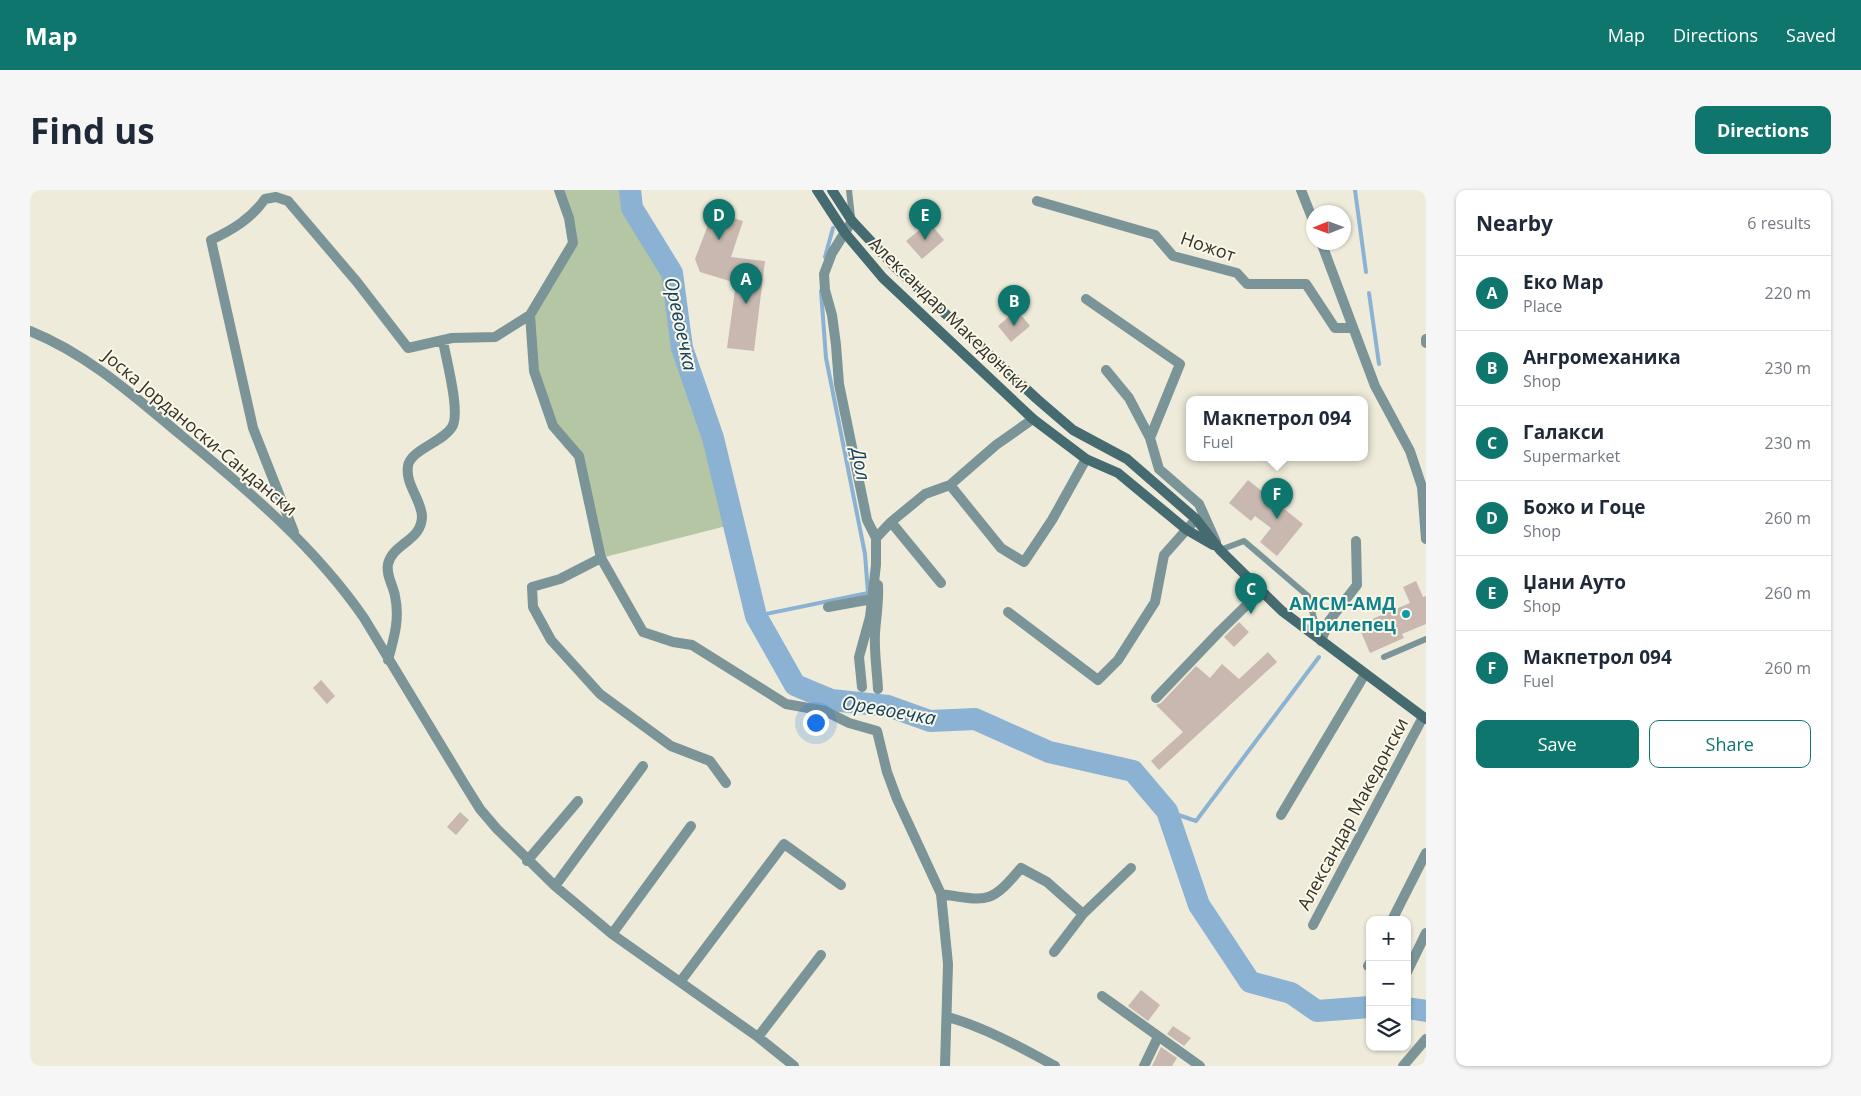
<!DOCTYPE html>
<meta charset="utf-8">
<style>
body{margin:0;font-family:"Open Sans",sans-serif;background:#f6f6f7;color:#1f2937}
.controls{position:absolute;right:15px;bottom:15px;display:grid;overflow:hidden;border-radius:10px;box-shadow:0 1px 4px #0004}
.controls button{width:45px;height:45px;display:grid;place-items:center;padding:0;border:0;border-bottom:1px solid #e0e1e3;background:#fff;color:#1f2937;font:25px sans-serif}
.compass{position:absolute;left:1276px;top:15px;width:45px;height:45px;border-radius:50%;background:#fff;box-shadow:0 1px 4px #0004;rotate:269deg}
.you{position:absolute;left:785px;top:532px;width:18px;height:18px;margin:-12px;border:4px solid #fff;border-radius:50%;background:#1a73e8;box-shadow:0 0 0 8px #1a73e833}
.badge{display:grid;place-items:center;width:32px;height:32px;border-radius:50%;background:#0f766e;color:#fff;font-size:16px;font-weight:700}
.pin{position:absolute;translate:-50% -41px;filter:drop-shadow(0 1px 2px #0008)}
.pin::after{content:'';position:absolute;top:26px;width:18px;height:15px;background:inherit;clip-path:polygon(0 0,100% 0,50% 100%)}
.popup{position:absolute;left:1156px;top:206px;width:182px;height:65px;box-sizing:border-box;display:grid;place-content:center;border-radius:10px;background:#fff;filter:drop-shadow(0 1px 4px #0005);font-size:16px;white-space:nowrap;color:#747a83}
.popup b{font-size:19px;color:#1f2937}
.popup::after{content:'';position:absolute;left:50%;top:100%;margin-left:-10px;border:10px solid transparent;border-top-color:#fff}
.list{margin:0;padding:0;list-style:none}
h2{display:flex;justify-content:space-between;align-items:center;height:65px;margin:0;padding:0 20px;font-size:21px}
h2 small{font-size:16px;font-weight:400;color:#747a83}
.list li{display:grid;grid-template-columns:32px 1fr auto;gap:15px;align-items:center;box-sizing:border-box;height:75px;padding:0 20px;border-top:1px solid #e0e1e3}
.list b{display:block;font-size:19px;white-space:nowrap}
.list p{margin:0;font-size:16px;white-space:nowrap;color:#747a83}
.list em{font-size:16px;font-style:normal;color:#747a83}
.actions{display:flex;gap:10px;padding:15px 20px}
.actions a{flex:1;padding:11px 0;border:1px solid #0f766e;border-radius:10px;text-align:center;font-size:18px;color:#0f766e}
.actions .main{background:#0f766e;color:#fff}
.icon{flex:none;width:28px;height:28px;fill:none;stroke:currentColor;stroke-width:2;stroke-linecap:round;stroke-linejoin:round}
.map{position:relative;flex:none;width:1396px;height:876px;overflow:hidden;border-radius:10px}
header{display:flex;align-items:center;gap:30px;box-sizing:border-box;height:70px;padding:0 25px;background:#0f766e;color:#fff}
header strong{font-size:24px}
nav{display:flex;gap:28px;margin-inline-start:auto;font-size:18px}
.intro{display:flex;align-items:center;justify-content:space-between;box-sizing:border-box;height:120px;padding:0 30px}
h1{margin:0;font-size:35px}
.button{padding:12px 22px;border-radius:10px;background:#0f766e;color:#fff;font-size:18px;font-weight:700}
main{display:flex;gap:30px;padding:0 30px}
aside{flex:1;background:#fff;border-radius:10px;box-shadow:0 1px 4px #0004}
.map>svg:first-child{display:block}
.green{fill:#b5c6a4}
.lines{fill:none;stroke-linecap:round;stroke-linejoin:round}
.stream{stroke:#8bb2d3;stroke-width:4}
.river{stroke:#8bb2d3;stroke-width:22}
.building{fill:#c8b8af}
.lane{stroke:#7b9497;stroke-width:6}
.street{stroke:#7b9497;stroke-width:10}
.secondary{stroke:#456a70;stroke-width:10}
.culture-dot{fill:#0f9aa8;stroke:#fbf8e8;stroke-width:2}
.labels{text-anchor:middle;stroke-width:4;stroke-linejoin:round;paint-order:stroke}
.street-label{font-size:18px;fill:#32312b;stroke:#fbf8e8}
.culture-label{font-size:18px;font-weight:bold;fill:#0d838f;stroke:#fbf8e8;text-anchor:end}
.water-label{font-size:19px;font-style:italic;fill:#134162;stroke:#fbf8e8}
</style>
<header>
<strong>Map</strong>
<nav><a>Map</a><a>Directions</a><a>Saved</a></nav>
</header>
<div class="intro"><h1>Find us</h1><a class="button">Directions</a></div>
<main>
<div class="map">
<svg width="1396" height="876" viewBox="0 0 1396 876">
<rect width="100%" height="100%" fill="#eeebda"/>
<path class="green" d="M529,0H600L602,19L642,83L652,158L683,248L704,334L571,368L549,266L523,236L504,181L500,125L543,54Z"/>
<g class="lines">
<path class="stream" d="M1325,0L1336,82
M795,67L803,38
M1339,103L1349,174
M726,426L838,403L835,364L796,168L791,101
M1137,621L1166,631L1289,467"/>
<path class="river" d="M600,0L602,18L642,83L652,158L683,248L726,426L765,495L801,510L858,516L900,531L945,529L1019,562L1103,581L1137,621L1169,715L1220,792L1261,803L1287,821L1340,817
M1377,818L1396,821"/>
</g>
<path class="building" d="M683,22L713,31L701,67L735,71L724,161L697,158L706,93L670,82L665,69Z
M899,32L914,50L892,69L876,51Z
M987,120L1000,136L981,152L968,136Z
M1218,290L1273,334L1247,366L1230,352L1241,338L1225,326L1221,331L1199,313Z
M1386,391L1393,407L1396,406V434L1372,444L1374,448L1340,463L1328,435L1380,413L1373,397Z
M1209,432L1219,442L1204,457L1194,447Z
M1238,462L1247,472L1129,580L1121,571L1153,542L1126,515L1131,513L1166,476L1180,488L1192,474L1209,489Z
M291,490L305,506L297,514L283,498Z
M430,622L439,630L426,645L417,637Z
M1111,800L1130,815L1118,831L1098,816Z
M1143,836L1161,848L1154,856L1137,844Z
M1131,857L1147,868L1142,876H1122Z"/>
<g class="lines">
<path class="lane" d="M819,0L822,27
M1190,360L1214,351L1278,406L1290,450
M1354,467L1396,449"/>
<path class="street" d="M529,0L539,28L543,53L500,125L504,181L523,236L549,266L571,368L613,442L643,452L662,455L756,514L795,521L819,533L847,541L857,582L867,609L911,704L918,774L915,876
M1271,0L1284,33
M1007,11L1125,45L1143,66L1207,83L1217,94H1276L1305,138H1322
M822,31L802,63L794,84L795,100L802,125L806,155L809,194L837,330L846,348V375L840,427L829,467L832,497
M1291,52L1345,196L1380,261L1392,297L1396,349
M1056,109L1150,174L1120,248
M0,141C59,165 104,206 152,246C219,301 285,357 334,428L435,595L450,619L467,639L525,696L582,744L728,847L764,876
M1396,149V153
M1076,180L1099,208L1120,248L1129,279L1169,314L1186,352
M920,295L971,358L994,372L1022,330L1056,269
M861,332L911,393
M264,342L223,238L181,50C202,40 221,29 235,9L246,7L258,11L327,92L378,158L422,148L465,147L500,125
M846,348L861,332L895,304L920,295L966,255L1003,229
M571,368L530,389L502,397L503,417L521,450L570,504L641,556L680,571L696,593
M848,395C849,412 846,427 845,443C844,462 847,480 848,499
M798,417L842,409
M978,422L1068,490L1088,470L1125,412L1134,365L1166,329
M1291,451L1299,431L1327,395L1326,351
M358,470C364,448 370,429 365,406C363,395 356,386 358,374C363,353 392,351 392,326C391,309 375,294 378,276C380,260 413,252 422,237C431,223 416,169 413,151
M1126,508L1190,441L1232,400
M1251,625L1335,484
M497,671L548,611
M525,696L613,576
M911,704C957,711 960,715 991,678L1017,692L1053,724
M1362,730L1396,663
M1283,735L1393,527
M582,744L661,636
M1024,762L1053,724L1101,678
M1338,776L1340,773
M1377,782L1396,743
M650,792L754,654L811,695
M1072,806L1170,876
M918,827C956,838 990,857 1025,876
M728,847L791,765
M1114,876L1128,847
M1373,876L1396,849"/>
<path class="secondary" d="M787,0L815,43L853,88L1003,229L1056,269L1088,283L1157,340L1183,355
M802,0L822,31L864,76L1007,209L1043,240L1097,269L1166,329L1190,360L1252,421L1396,529"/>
</g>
<circle class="culture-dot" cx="1376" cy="424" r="5"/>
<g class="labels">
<g class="street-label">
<text transform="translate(1178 57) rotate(19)" y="6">Ножот</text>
<text transform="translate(919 125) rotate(44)" y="6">Александар Македонски</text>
<text transform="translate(170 243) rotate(40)" y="6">Јоска Јорданоски-Сандански</text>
<text transform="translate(1323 624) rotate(-62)" y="6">Александар Македонски</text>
</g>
<g class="culture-label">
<text x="1366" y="420">АМСМ-АМД<tspan x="1366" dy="21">Прилепец</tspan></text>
</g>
<g class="water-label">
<text transform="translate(651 134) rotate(78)" y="7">Оревоечка</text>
<text transform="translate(831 274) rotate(79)" y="7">Дол</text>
<text transform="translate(859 520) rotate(10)" y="7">Оревоечка</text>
</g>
</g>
</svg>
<div class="controls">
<button>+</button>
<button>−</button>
<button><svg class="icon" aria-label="layers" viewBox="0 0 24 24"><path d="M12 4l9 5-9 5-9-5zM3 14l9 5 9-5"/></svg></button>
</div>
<svg class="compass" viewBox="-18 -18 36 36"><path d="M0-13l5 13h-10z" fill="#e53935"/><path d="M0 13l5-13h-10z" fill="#747a83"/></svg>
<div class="you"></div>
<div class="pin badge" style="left:716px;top:114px">A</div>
<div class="pin badge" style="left:984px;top:136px">B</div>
<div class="pin badge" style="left:1221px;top:424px">C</div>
<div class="pin badge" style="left:689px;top:50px">D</div>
<div class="pin badge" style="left:895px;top:50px">E</div>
<div class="pin badge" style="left:1247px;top:329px">F</div>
<div class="popup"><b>Макпетрол 094</b>Fuel</div>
</div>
<aside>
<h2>Nearby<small>6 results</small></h2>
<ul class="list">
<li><span class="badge">A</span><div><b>Еко Мар</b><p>Place</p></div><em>220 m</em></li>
<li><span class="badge">B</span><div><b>Ангромеханика</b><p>Shop</p></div><em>230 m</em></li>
<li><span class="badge">C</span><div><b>Галакси</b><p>Supermarket</p></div><em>230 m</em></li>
<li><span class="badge">D</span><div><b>Божо и Гоце</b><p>Shop</p></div><em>260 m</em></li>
<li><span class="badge">E</span><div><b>Џани Ауто</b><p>Shop</p></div><em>260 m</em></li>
<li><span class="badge">F</span><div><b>Макпетрол 094</b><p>Fuel</p></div><em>260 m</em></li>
</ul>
<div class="actions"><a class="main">Save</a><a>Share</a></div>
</aside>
</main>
